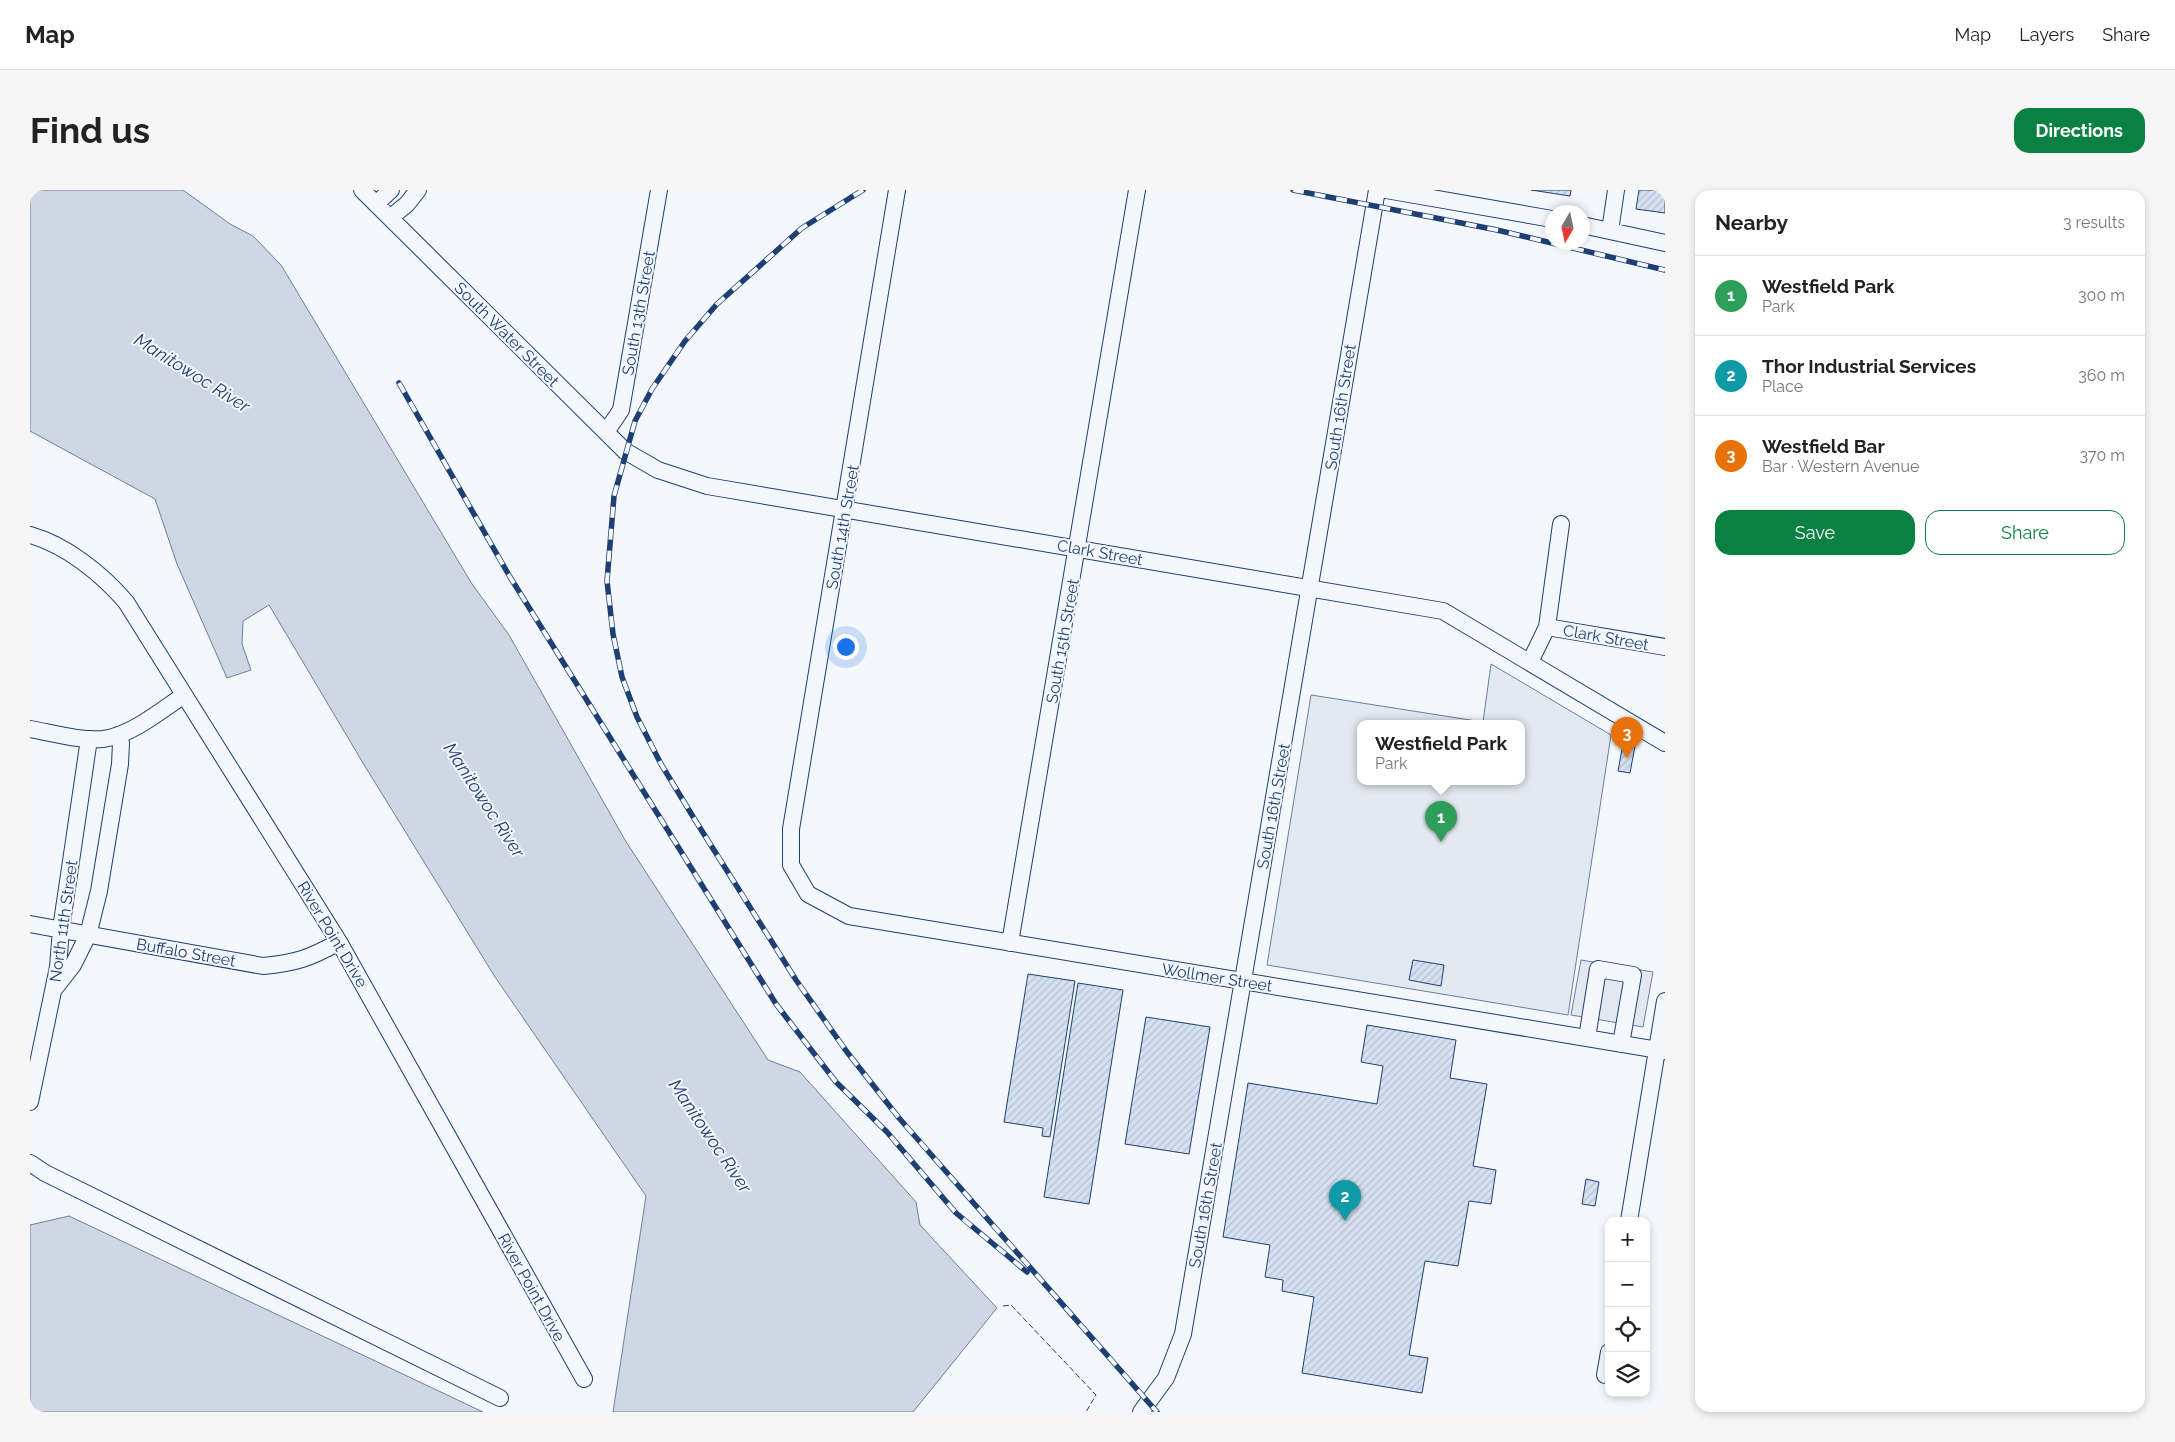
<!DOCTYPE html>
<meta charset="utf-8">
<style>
body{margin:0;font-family:Raleway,sans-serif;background:#f6f6f6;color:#222}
.controls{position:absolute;right:15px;bottom:15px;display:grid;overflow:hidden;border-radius:10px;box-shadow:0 2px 8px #0003}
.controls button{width:45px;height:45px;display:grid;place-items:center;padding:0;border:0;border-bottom:1px solid #e0e0e0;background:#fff;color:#222;font:25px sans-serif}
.compass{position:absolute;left:1515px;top:15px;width:45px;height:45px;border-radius:50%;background:#fff;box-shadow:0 2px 8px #0003;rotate:189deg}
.you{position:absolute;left:815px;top:456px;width:18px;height:18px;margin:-12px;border:4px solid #fff;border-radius:50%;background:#1a73e8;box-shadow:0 0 0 8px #1a73e833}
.badge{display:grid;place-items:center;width:32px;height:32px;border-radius:50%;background:#0b8043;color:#fff;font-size:16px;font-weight:700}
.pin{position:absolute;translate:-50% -41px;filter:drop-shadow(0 1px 2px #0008)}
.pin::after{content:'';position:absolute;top:26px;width:18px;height:15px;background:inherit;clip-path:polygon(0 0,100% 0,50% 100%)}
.popup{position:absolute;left:1327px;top:530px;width:168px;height:65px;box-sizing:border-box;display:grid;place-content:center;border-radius:10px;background:#fff;filter:drop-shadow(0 1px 4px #0005);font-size:16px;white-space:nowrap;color:#767676}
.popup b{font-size:19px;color:#222}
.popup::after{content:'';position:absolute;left:50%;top:100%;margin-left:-10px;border:10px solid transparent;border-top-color:#fff}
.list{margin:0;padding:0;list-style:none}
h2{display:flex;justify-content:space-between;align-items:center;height:65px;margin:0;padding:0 20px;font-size:21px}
h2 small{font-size:16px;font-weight:400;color:#767676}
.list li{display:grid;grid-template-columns:32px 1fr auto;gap:15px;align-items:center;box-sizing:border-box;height:80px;padding:0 20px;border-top:1px solid #e0e0e0}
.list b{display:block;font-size:19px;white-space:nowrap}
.list p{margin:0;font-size:16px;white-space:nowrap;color:#767676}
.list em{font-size:16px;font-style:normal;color:#767676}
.actions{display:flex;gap:10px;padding:15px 20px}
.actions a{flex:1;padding:11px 0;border:1px solid #0b8043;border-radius:15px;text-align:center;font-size:18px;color:#0b8043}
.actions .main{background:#0b8043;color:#fff}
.icon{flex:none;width:28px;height:28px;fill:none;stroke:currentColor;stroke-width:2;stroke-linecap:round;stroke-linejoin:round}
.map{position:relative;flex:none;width:1635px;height:1222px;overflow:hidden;border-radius:15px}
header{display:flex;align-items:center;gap:30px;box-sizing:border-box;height:70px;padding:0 25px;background:#fff;border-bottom:1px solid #e0e0e0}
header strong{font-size:24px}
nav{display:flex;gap:28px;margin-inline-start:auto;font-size:18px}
.intro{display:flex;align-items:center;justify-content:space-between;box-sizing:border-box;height:120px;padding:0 30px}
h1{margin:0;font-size:35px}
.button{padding:12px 22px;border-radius:15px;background:#0b8043;color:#fff;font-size:18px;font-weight:700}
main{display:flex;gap:30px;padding:0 30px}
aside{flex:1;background:#fff;border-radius:15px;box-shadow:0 2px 8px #0003}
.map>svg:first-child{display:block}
.park{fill:#e3e9f0;stroke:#687fa3;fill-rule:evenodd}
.parking{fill:#e3e8f0;stroke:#687fa3}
.water{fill:#cfd7e4;stroke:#687fa3}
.building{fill:url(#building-hatch);stroke:#1d3f73}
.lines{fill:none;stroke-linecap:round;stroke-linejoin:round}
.minor-casing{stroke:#1d3f73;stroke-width:18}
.minor{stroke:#f4f7fb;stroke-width:16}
.rail-casing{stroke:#1d3f73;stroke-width:5.5}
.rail{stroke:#f4f7fb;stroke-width:4;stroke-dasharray:11;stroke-linecap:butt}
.fence{stroke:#1d3f73;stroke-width:1;stroke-dasharray:6 2.5;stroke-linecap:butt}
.labels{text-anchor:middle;stroke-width:4;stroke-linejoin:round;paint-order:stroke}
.street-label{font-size:16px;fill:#1d3f73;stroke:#f4f7fb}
.water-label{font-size:18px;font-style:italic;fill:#1d3f73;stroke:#f4f7fb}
</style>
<header>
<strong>Map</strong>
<nav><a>Map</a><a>Layers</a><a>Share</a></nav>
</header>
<div class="intro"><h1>Find us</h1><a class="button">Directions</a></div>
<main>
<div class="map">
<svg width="1635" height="1222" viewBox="0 0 1635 1222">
<defs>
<pattern id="building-hatch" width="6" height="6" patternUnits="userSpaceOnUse" patternTransform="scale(1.25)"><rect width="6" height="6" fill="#d5e0f0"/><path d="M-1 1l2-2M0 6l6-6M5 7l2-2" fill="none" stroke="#b6c1d1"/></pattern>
</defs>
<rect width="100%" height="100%" fill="#f4f7fb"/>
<path class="park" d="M1461,474L1581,545L1538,825L1237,775L1281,505L1453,532ZM1331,533H1491V591H1331Z"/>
<path class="parking" d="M1551,770L1623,782L1613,837L1541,825Z"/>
<path class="water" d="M0,0H153L200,34L223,46L251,75L442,394L479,445L595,650L738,870L770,882L886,1012L890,1035L967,1118L883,1222H583L616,1006L465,787L333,573L239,415L213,431L212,454L221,480L197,488L147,374L125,309L0,241Z
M39,1026L453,1222H0V1035Z"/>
<path class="building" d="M1501,0H1541L1540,6Z
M1609,0H1635V23L1606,19Z
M1593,554L1605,556L1600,583L1588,581Z
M1383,770L1414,775L1411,796L1379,790Z
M998,784L1045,791L1020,947L1012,946L1013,938L974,932Z
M1048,793L1093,800L1059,1014L1014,1007Z
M1116,827L1180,837L1159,964L1095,954Z
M1337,835L1426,850L1420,888L1457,894L1443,976L1466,980L1461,1014L1439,1011L1428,1076L1395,1071L1379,1165L1398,1168L1392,1203L1272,1183L1284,1107L1252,1101L1253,1090L1235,1087L1240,1055L1193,1047L1218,893L1347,914L1353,876L1331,872Z
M1556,989L1569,992L1565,1016L1552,1014Z"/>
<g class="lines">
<g class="minor-casing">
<path id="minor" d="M332,0L595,261L628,280L677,296L1413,421L1635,553
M867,0L761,639V675L778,704L819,726L1635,861
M1356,0L1522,29
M346,14L361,0
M360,28L377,14L388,0
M1552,35L1635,53
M1580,41L1586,0
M576,242L591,220L629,0
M0,345C36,355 72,384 96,412L309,752L554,1189
M1517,437L1635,457
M1500,472L1517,437L1531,334
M0,539C23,543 50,551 73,549C100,546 132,520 154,505
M0,734L233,776C266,773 280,768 309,752
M980,753L1107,0
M25,798L43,775L58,745L69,701L90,574L91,553L88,545
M1557,848L1568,779L1603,785L1591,854
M0,912L28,777L31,739L59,549
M0,973L15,983L470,1208
M1599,1031L1635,811
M1575,1185L1579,1162
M1111,1222L1136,1188L1153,1144L1347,0"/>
</g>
<use href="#minor" class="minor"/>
<g class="rail-casing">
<path id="rail" d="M833,0L772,38L687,114L655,151L622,199L605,231L584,306L577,391L583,444L592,487L607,527L631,574L665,630L766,790L817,862L869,928L1127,1222
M1263,0L1467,40L1635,80
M369,193L480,387L746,814L806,892L857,942L926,1023L997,1082"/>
</g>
<use href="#rail" class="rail"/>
<path class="fence" d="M973,1116L981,1115L1066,1205L1056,1222"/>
</g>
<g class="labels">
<g class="street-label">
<text transform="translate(608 123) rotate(-80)" y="6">South 13th Street</text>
<text transform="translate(477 144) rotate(45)" y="6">South Water Street</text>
<text transform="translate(1310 217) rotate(-81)" y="6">South 16th Street</text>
<text transform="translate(812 337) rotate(-80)" y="6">South 14th Street</text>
<text transform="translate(1070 362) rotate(10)" y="6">Clark Street</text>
<text transform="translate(1576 447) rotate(10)" y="6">Clark Street</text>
<text transform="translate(1032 451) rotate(-80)" y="6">South 15th Street</text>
<text transform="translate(1243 616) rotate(-80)" y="6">South 16th Street</text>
<text transform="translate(33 731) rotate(-82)" y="6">North 11th Street</text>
<text transform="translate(303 744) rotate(59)" y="6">River Point Drive</text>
<text transform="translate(156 762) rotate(10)" y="6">Buffalo Street</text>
<text transform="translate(1187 787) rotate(9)" y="6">Wollmer Street</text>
<text transform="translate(1175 1015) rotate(-80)" y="6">South 16th Street</text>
<text transform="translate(502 1097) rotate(61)" y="6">River Point Drive</text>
</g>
<g class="water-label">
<text transform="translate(162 183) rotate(32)" y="6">Manitowoc River</text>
<text transform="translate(454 610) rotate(57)" y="6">Manitowoc River</text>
<text transform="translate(680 946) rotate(56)" y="6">Manitowoc River</text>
</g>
</g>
</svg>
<div class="controls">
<button>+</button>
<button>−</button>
<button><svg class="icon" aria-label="locate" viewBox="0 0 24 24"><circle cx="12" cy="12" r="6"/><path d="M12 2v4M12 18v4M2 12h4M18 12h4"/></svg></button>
<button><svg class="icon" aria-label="layers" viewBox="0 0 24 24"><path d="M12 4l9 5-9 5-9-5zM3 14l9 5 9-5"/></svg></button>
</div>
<svg class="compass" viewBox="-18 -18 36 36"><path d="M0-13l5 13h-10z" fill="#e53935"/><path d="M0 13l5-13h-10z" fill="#767676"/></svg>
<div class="you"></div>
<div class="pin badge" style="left:1411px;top:652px;background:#2e9e5b">1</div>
<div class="popup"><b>Westfield Park</b>Park</div>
<div class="pin badge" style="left:1315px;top:1031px;background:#0f9aa8">2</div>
<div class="pin badge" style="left:1597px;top:568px;background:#e8710a">3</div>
</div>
<aside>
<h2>Nearby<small>3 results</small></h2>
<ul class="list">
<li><span class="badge" style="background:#2e9e5b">1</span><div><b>Westfield Park</b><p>Park</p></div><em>300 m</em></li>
<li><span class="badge" style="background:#0f9aa8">2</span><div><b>Thor Industrial Services</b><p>Place</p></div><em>360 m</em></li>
<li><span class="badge" style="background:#e8710a">3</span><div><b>Westfield Bar</b><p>Bar · Western Avenue</p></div><em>370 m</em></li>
</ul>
<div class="actions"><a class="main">Save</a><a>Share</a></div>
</aside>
</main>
